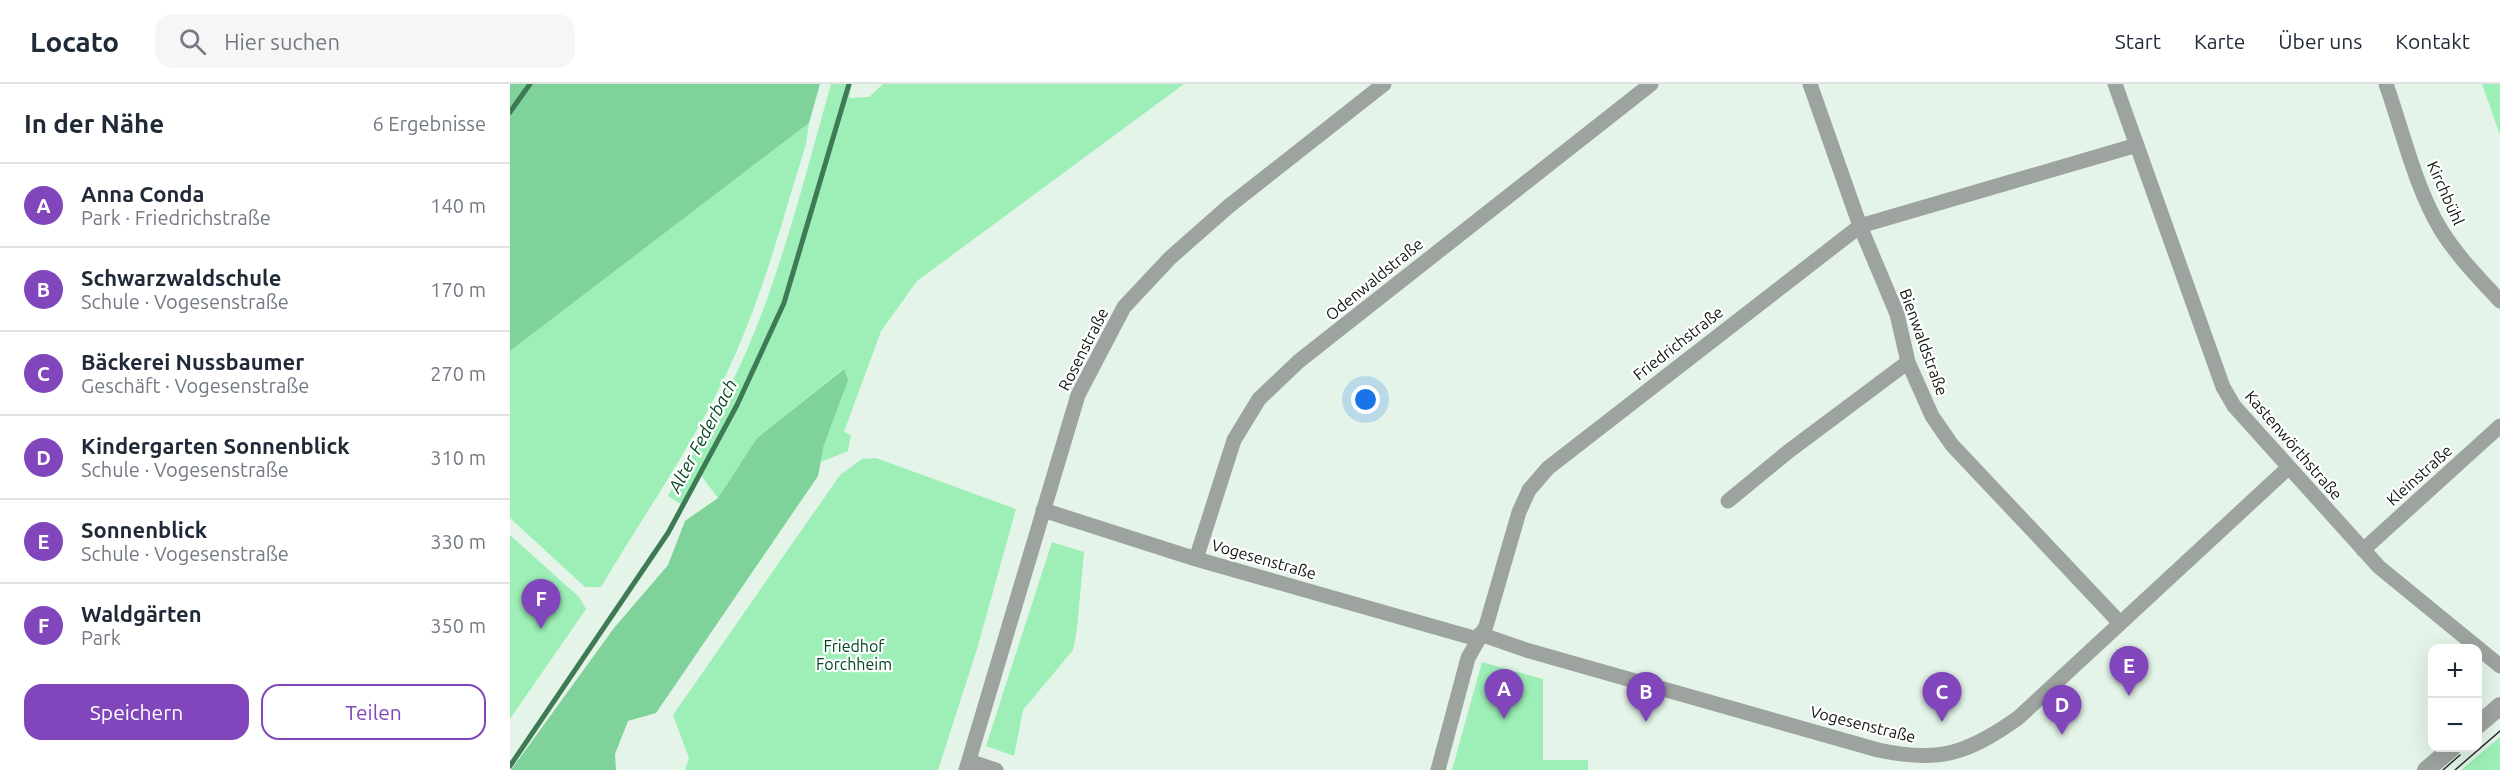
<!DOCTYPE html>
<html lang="de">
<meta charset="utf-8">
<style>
body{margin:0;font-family:Ubuntu,sans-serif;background:#f6f6f7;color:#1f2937}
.controls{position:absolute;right:18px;bottom:18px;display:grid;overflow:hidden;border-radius:12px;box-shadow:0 6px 24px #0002}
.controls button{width:54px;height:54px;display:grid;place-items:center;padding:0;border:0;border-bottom:2px solid #e0e1e3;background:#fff;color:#1f2937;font:30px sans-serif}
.you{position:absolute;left:856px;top:316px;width:21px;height:21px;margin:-15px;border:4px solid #fff;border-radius:50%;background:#1a73e8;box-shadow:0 0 0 9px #1a73e833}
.badge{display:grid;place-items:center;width:39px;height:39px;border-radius:50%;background:#8146bc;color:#fff;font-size:20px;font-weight:700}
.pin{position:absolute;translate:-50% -50px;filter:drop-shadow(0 2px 3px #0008)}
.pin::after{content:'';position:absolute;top:32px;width:21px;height:18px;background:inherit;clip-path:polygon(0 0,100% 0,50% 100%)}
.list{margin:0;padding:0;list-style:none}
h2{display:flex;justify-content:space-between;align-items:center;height:78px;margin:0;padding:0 24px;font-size:26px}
h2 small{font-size:20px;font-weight:400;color:#747a83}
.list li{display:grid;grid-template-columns:39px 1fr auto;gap:18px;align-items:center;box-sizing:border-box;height:84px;padding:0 24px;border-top:2px solid #e0e1e3}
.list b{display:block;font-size:22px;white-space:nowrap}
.list p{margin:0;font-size:20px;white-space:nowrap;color:#747a83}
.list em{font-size:20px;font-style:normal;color:#747a83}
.actions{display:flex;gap:12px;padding:18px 24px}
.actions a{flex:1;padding:14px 0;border:2px solid #8146bc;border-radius:18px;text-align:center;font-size:21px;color:#8146bc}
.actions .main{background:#8146bc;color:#fff}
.icon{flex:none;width:33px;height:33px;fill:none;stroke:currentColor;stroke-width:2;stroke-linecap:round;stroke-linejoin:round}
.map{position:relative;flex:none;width:1990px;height:686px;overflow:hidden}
header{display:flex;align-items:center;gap:36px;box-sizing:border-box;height:84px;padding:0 30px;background:#fff;border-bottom:2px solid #e0e1e3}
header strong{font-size:28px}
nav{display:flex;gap:33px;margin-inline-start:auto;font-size:21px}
.search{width:420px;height:54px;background:#f6f6f7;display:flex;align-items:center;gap:15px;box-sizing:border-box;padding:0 21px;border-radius:18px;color:#747a83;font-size:22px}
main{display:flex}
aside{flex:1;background:#fff}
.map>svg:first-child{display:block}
.green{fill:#9defb7}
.forest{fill:#7ed29a}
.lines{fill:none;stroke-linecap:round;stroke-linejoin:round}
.stream{stroke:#3e7a54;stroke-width:5}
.minor{stroke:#9da49f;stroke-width:15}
.tertiary{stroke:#9da49f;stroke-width:18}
.tram{stroke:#282e29;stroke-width:1.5}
.labels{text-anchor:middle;stroke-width:4.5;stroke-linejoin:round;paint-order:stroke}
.street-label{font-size:16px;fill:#111612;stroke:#fff}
.park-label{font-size:16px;fill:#024724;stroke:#fff}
.water-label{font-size:18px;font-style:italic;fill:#054926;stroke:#fff}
</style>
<header>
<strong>Locato</strong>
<div class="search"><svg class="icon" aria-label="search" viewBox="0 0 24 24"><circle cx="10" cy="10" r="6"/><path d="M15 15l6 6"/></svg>Hier suchen</div>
<nav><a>Start</a><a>Karte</a><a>Über uns</a><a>Kontakt</a></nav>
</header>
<main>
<aside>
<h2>In der Nähe<small>6 Ergebnisse</small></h2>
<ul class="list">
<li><span class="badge">A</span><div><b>Anna Conda</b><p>Park · Friedrichstraße</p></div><em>140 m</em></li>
<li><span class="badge">B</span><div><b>Schwarzwaldschule</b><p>Schule · Vogesenstraße</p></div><em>170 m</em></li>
<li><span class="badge">C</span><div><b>Bäckerei Nussbaumer</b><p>Geschäft · Vogesenstraße</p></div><em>270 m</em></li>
<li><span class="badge">D</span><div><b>Kindergarten Sonnenblick</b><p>Schule · Vogesenstraße</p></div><em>310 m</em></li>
<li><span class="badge">E</span><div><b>Sonnenblick</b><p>Schule · Vogesenstraße</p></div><em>330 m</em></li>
<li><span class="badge">F</span><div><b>Waldgärten</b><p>Park</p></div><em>350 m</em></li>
</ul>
<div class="actions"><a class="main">Speichern</a><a>Teilen</a></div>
</aside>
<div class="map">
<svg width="1990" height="686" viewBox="0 0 1990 686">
<rect width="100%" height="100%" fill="#e4f4e8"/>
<path class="green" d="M321,0H342L339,14L359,13L373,0H674L407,197L371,247L334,348L341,351L338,367L311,378L314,361L337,296L333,285L247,354L208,414L190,390L174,422L158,412C184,367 212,322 233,275C272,187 295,92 321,0Z
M1972,0H1990V51Z
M299,39L296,60C274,131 255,203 225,271C189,353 136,427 91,503H75L0,434V267Z
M366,374L506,425L467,565L428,686H175L179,674L163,631L330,391L352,375Z
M0,451L69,513L76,525L0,635Z
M542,458L574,468L567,545L563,566L513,626L504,672L476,662Z
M972,578L1033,595V676H1078V686H942Z
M1990,653V686H1951Z"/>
<path class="forest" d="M0,0H310L299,39L0,267Z
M334,285L338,296L314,361L308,392L146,629L118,637L105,670L106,686H1L104,544L158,481L175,437L208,414L247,354Z"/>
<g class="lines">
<path class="stream" d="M0,28L20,0
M0,682L158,449L227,321L274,219L339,0"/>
<path class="minor" d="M1300,0L1350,142L1387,230L1398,278L1422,332L1442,361L1610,539
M1605,0L1713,303L1724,322L1869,483L1990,582
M1876,0C1893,48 1905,103 1931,146C1947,172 1969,194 1990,217
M1218,417L1279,367L1398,278
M533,426L686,475L967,555
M1853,466L1990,342
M686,475L724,356L749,315L789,277L1141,0
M970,550L1016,566L1368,666C1429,679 1457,670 1508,634L1778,384
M459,677L486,686
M456,686L568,311L614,223L660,174L719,122L874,0
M928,686L958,574L976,542L1009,428L1019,406L1038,384L1350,142L1627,61"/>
<path class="tertiary" d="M1968,641L1990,622
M1916,686L1942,664"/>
<path class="tram" d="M1933,686L1950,671
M1945,686L1990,647"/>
</g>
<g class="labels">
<g class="street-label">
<text transform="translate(1936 109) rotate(66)" y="6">Kirchbühl</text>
<text transform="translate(864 195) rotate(-39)" y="6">Odenwaldstraße</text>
<text transform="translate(1414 258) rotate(70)" y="6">Bienwaldstraße</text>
<text transform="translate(1168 259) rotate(-38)" y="6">Friedrichstraße</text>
<text transform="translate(573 265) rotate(-63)" y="6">Rosenstraße</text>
<text transform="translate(1784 361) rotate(49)" y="6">Kastenwörthstraße</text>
<text transform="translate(1909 391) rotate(-42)" y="6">Kleinstraße</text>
<text transform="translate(754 475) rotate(16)" y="6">Vogesenstraße</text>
<text transform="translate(1353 640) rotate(14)" y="6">Vogesenstraße</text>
</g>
<g class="park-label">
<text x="344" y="568">Friedhof<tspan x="344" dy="18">Forchheim</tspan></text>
</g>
<g class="water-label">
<text transform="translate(193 352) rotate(-62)" y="6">Alter Federbach</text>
</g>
</g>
</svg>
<div class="controls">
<button>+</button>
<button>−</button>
</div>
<div class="you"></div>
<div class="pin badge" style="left:994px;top:635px">A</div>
<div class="pin badge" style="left:1136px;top:638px">B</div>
<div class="pin badge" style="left:1432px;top:638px">C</div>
<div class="pin badge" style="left:1552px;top:651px">D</div>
<div class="pin badge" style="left:1619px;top:612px">E</div>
<div class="pin badge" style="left:31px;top:545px">F</div>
</div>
</main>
